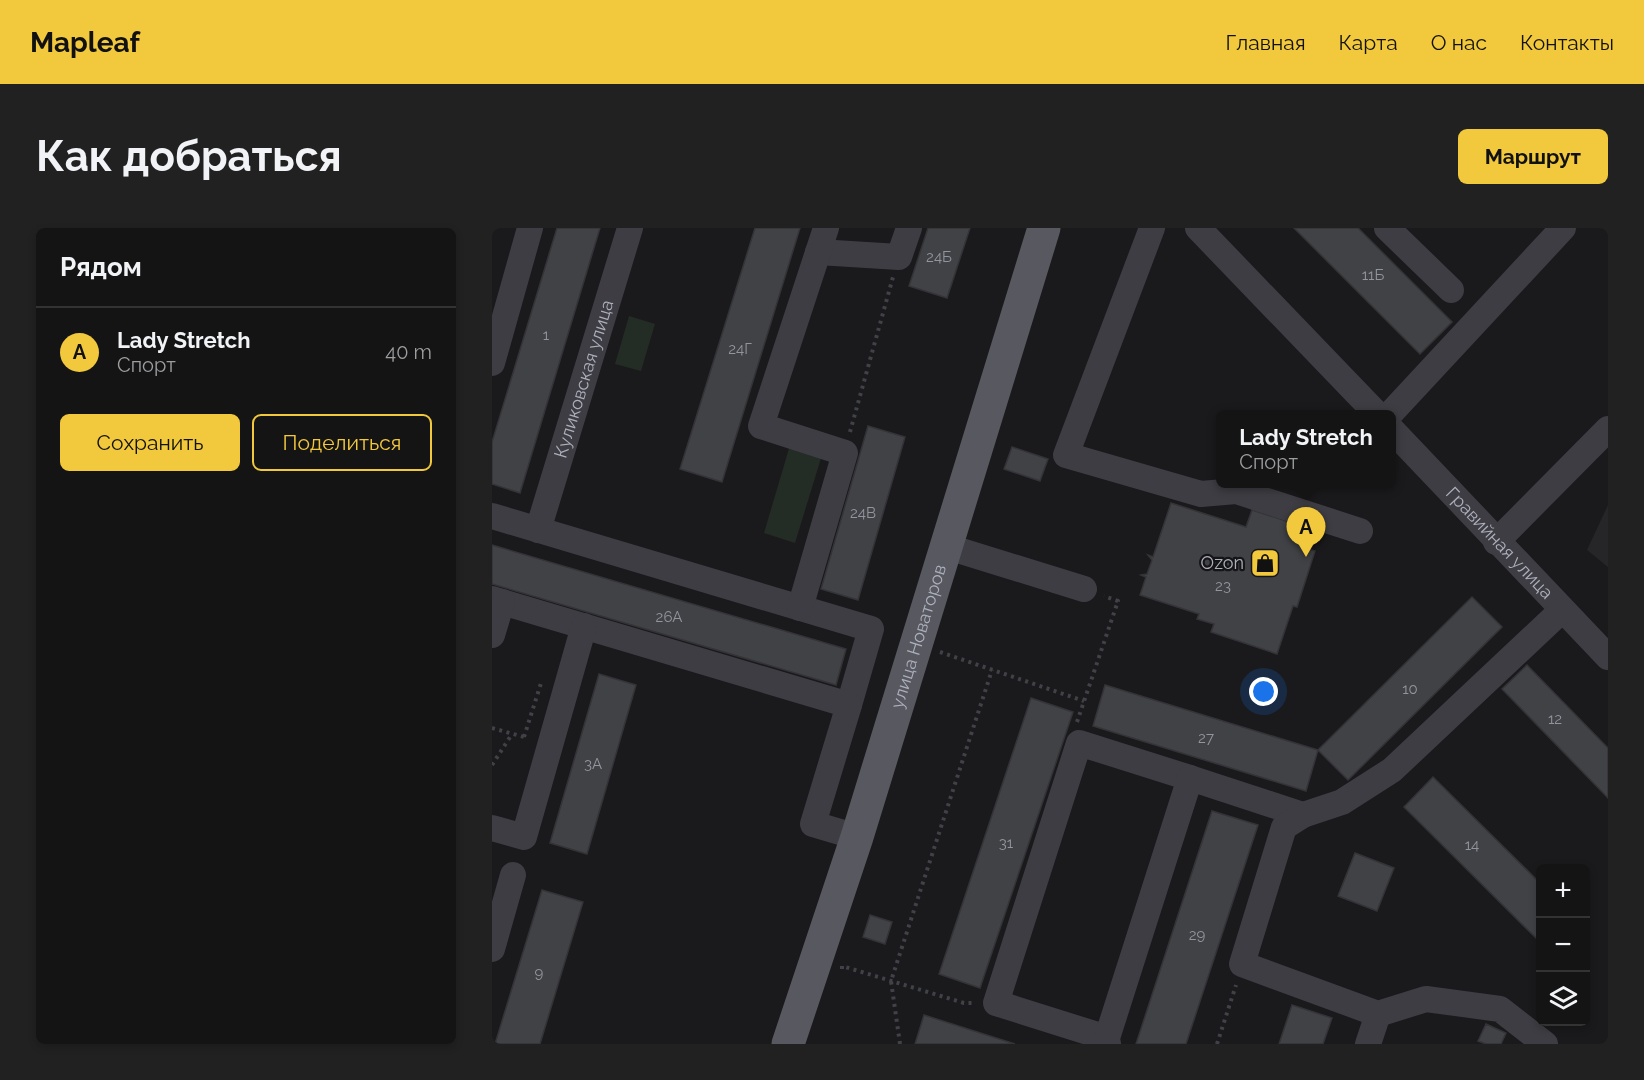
<!DOCTYPE html>
<html lang="ru">
<meta charset="utf-8">
<style>
body{margin:0;font-family:Raleway,sans-serif;background:#212122;color:#f1f3f6}
.controls{position:absolute;right:18px;bottom:18px;display:grid;overflow:hidden;border-radius:9px;box-shadow:0 3px 9px #0003}
.controls button{width:54px;height:54px;display:grid;place-items:center;padding:0;border:0;border-bottom:2px solid #333334;background:#141415;color:#f1f3f6;font:30px sans-serif}
.you{position:absolute;left:772px;top:464px;width:21px;height:21px;margin:-15px;border:4px solid #fff;border-radius:50%;background:#1a73e8;box-shadow:0 0 0 9px #1a73e833}
.badge{display:grid;place-items:center;width:39px;height:39px;border-radius:50%;background:#f2c83c;color:#111;font-size:20px;font-weight:700}
.pin{position:absolute;translate:-50% -50px;filter:drop-shadow(0 2px 3px #0008)}
.pin::after{content:'';position:absolute;top:32px;width:21px;height:18px;background:inherit;clip-path:polygon(0 0,100% 0,50% 100%)}
.popup{position:absolute;left:724px;top:182px;width:180px;height:78px;box-sizing:border-box;display:grid;place-content:center;border-radius:9px;background:#141415;filter:drop-shadow(0 2px 4px #0005);font-size:20px;white-space:nowrap;color:#9d9ea0}
.popup b{font-size:22px;color:#f1f3f6}
.popup::after{content:'';position:absolute;left:50%;top:100%;margin-left:-12px;border:12px solid transparent;border-top-color:#141415}
.list{margin:0;padding:0;list-style:none}
h2{display:flex;justify-content:space-between;align-items:center;height:78px;margin:0;padding:0 24px;font-size:26px}
h2 small{font-size:20px;font-weight:400;color:#9d9ea0}
.list li{display:grid;grid-template-columns:39px 1fr auto;gap:18px;align-items:center;box-sizing:border-box;height:90px;padding:0 24px;border-top:2px solid #333334}
.list b{display:block;font-size:22px;white-space:nowrap}
.list p{margin:0;font-size:20px;white-space:nowrap;color:#9d9ea0}
.list em{font-size:20px;font-style:normal;color:#9d9ea0}
.actions{display:flex;gap:12px;padding:18px 24px}
.actions a{flex:1;padding:14px 0;border:2px solid #f2c83c;border-radius:9px;text-align:center;font-size:21px;color:#f2c83c}
.actions .main{background:#f2c83c;color:#111}
.icon{flex:none;width:33px;height:33px;fill:none;stroke:currentColor;stroke-width:2;stroke-linecap:round;stroke-linejoin:round}
.map{position:relative;flex:none;width:1116px;height:816px;overflow:hidden;border-radius:9px}
header{display:flex;align-items:center;gap:36px;box-sizing:border-box;height:84px;padding:0 30px;background:#f2c83c;color:#111}
header strong{font-size:28px}
nav{display:flex;gap:33px;margin-inline-start:auto;font-size:21px}
.intro{display:flex;align-items:center;justify-content:space-between;box-sizing:border-box;height:144px;padding:0 36px}
h1{margin:0;font-size:42px}
.button{padding:15px 27px;border-radius:9px;background:#f2c83c;color:#111;font-size:21px;font-weight:700}
main{display:flex;gap:36px;padding:0 36px}
aside{flex:1;background:#141415;border-radius:9px;box-shadow:0 3px 9px #0003}
.map>svg:first-child{display:block}
.built{fill:#262629}
.green{fill:#242c26}
.building{fill:#414246;stroke:#343438;stroke-width:1.5}
.lines{fill:none;stroke-linecap:round;stroke-linejoin:round}
.path{stroke:#414248;stroke-width:4;stroke-dasharray:3 4.5;stroke-linecap:butt}
.minor{stroke:#3d3d43;stroke-width:26}
.major{stroke:#575860;stroke-width:33}
.labels{text-anchor:middle;stroke-width:4.5;stroke-linejoin:round;paint-order:stroke}
.number-label{font-size:15px;fill:#92949e}
.street-label{font-size:18px;fill:#adb0bc;stroke:#151517}
.poi-label{font-size:18px;fill:#adb0bc;stroke:#151517;text-anchor:end}
</style>
<header>
<strong>Mapleaf</strong>
<nav><a>Главная</a><a>Карта</a><a>О нас</a><a>Контакты</a></nav>
</header>
<div class="intro"><h1>Как добраться</h1><a class="button">Маршрут</a></div>
<main>
<aside>
<h2>Рядом<small></small></h2>
<ul class="list">
<li><span class="badge">A</span><div><b>Lady Stretch</b><p>Спорт</p></div><em>40 m</em></li>
</ul>
<div class="actions"><a class="main">Сохранить</a><a>Поделиться</a></div>
</aside>
<div class="map">
<svg width="1116" height="816" viewBox="0 0 1116 816">
<rect width="100%" height="100%" fill="#1a1a1c"/>
<path class="built" d="M1116,277V339L1095,322Z"/>
<path class="green" d="M137,88L163,96L149,143L123,136Z
M298,217L330,227L303,315L272,305Z"/>
<path class="building" d="M65,0H108L28,265L0,256V214Z
M263,0H308L230,254L188,241Z
M436,0H478L455,70L417,58Z
M802,0H866L960,94L928,126Z
M376,198L413,209L366,372L329,361Z
M520,219L556,231L548,253L512,241Z
M679,275L754,299L760,282L816,300L810,319L823,323L805,379L801,378L785,426L719,404L722,396L705,391L707,386L648,367L654,349L649,347L655,346L660,332L656,327L661,329Z
M0,317L354,421L344,457L0,356Z
M980,369L1010,399L856,552L826,522Z
M1035,437L1116,520V570L1010,461Z
M107,446L144,457L95,626L58,615Z
M613,457L826,522L814,563L601,498Z
M539,470L581,484L488,760L447,746Z
M941,549L1048,655V714L912,579Z
M720,583L766,597L694,816H644Z
M863,625L902,640L885,683L846,668Z
M50,662L91,674L48,816H3Z
M378,687L400,694L393,716L371,709Z
M800,777L840,790L831,816H787Z
M432,787L523,816H423Z
M994,796L1014,805L1009,816H994L986,813Z"/>
<g class="lines">
<path class="path" d="M358,204L401,49
M448,424L592,473
M585,494L626,373L612,368
M0,500L32,509
M32,509L50,452
M0,537L20,506
M350,741V738L472,775H482
M408,816L399,753L500,442
M725,816L744,757"/>
<g class="minor">
<path d="M660,0L574,227L709,266L744,263L868,303"/>
<path d="M706,0L885,186"/>
<path d="M895,0L959,62"/>
<path d="M326,24L407,29L417,0"/>
<path d="M0,135L38,0"/>
<path d="M898,186L1071,0"/>
<path id="s1" d="M900,202L1116,429"/>
<path d="M0,288L379,401L357,477"/>
<path id="s2" d="M46,302L138,0"/>
<path d="M1004,314L1116,201"/>
<path d="M453,318L592,361"/>
<path d="M0,371L357,477L321,596L365,609"/>
<path d="M308,380L353,225L269,198L334,0"/>
<path d="M0,407L10,374"/>
<path d="M0,600L32,609L92,398"/>
<path d="M0,721L21,647"/>
<path d="M615,810L504,775L587,515L698,550"/>
<path d="M616,816L615,810L698,550L811,587"/>
<path d="M876,816L886,786"/>
<path d="M1053,816L1008,781L934,771L886,786L750,736L792,599L811,587L850,574L900,542L1069,383"/>
</g>
<path class="major" id="s3" d="M296,816L365,609L552,0"/>
</g>
<defs>
<g id="shop-square" transform="scale(1.5)"><rect x="-9" y="-9" width="18" height="18" rx="4" fill="#f2c83c" stroke="#151517"/><path d="M-5-2.5h2.3a2.7 3.5 0 0 1 5.4 0H5L5.5 6h-11ZM-1.5-2.5h3a1.5 2.3 0 0 0-3 0Z" fill="#111"/></g>
</defs>
<g fill-rule="evenodd">
<use href="#shop-square" x="773" y="335"/>
</g>
<g class="labels">
<g class="number-label">
<text x="447" y="34">24Б</text>
<text x="881" y="52">11Б</text>
<text x="54" y="112">1</text>
<text x="248" y="126">24Г</text>
<text x="371" y="290">24В</text>
<text x="731" y="363">23</text>
<text x="177" y="394">26А</text>
<text x="918" y="466">10</text>
<text x="1063" y="496">12</text>
<text x="714" y="515">27</text>
<text x="101" y="541">3А</text>
<text x="514" y="620">31</text>
<text x="980" y="622">14</text>
<text x="705" y="712">29</text>
<text x="47" y="750">9</text>
</g>
<g class="street-label">
<text dy="6" stroke="none"><textPath href="#s2" startOffset="158">Куликовская улица</textPath></text>
<text dy="6" stroke="none"><textPath href="#s1" startOffset="156">Гравийная улица</textPath></text>
<text dy="6" stroke="none"><textPath href="#s3" startOffset="428">улица Новаторов</textPath></text>
</g>
<g class="poi-label">
<text x="752" y="341">Ozon</text>
</g>
</g>
</svg>
<div class="controls">
<button>+</button>
<button>−</button>
<button><svg class="icon" aria-label="layers" viewBox="0 0 24 24"><path d="M12 4l9 5-9 5-9-5zM3 14l9 5 9-5"/></svg></button>
</div>
<div class="you"></div>
<div class="pin badge" style="left:814px;top:329px">A</div>
<div class="popup"><b>Lady Stretch</b>Спорт</div>
</div>
</main>
